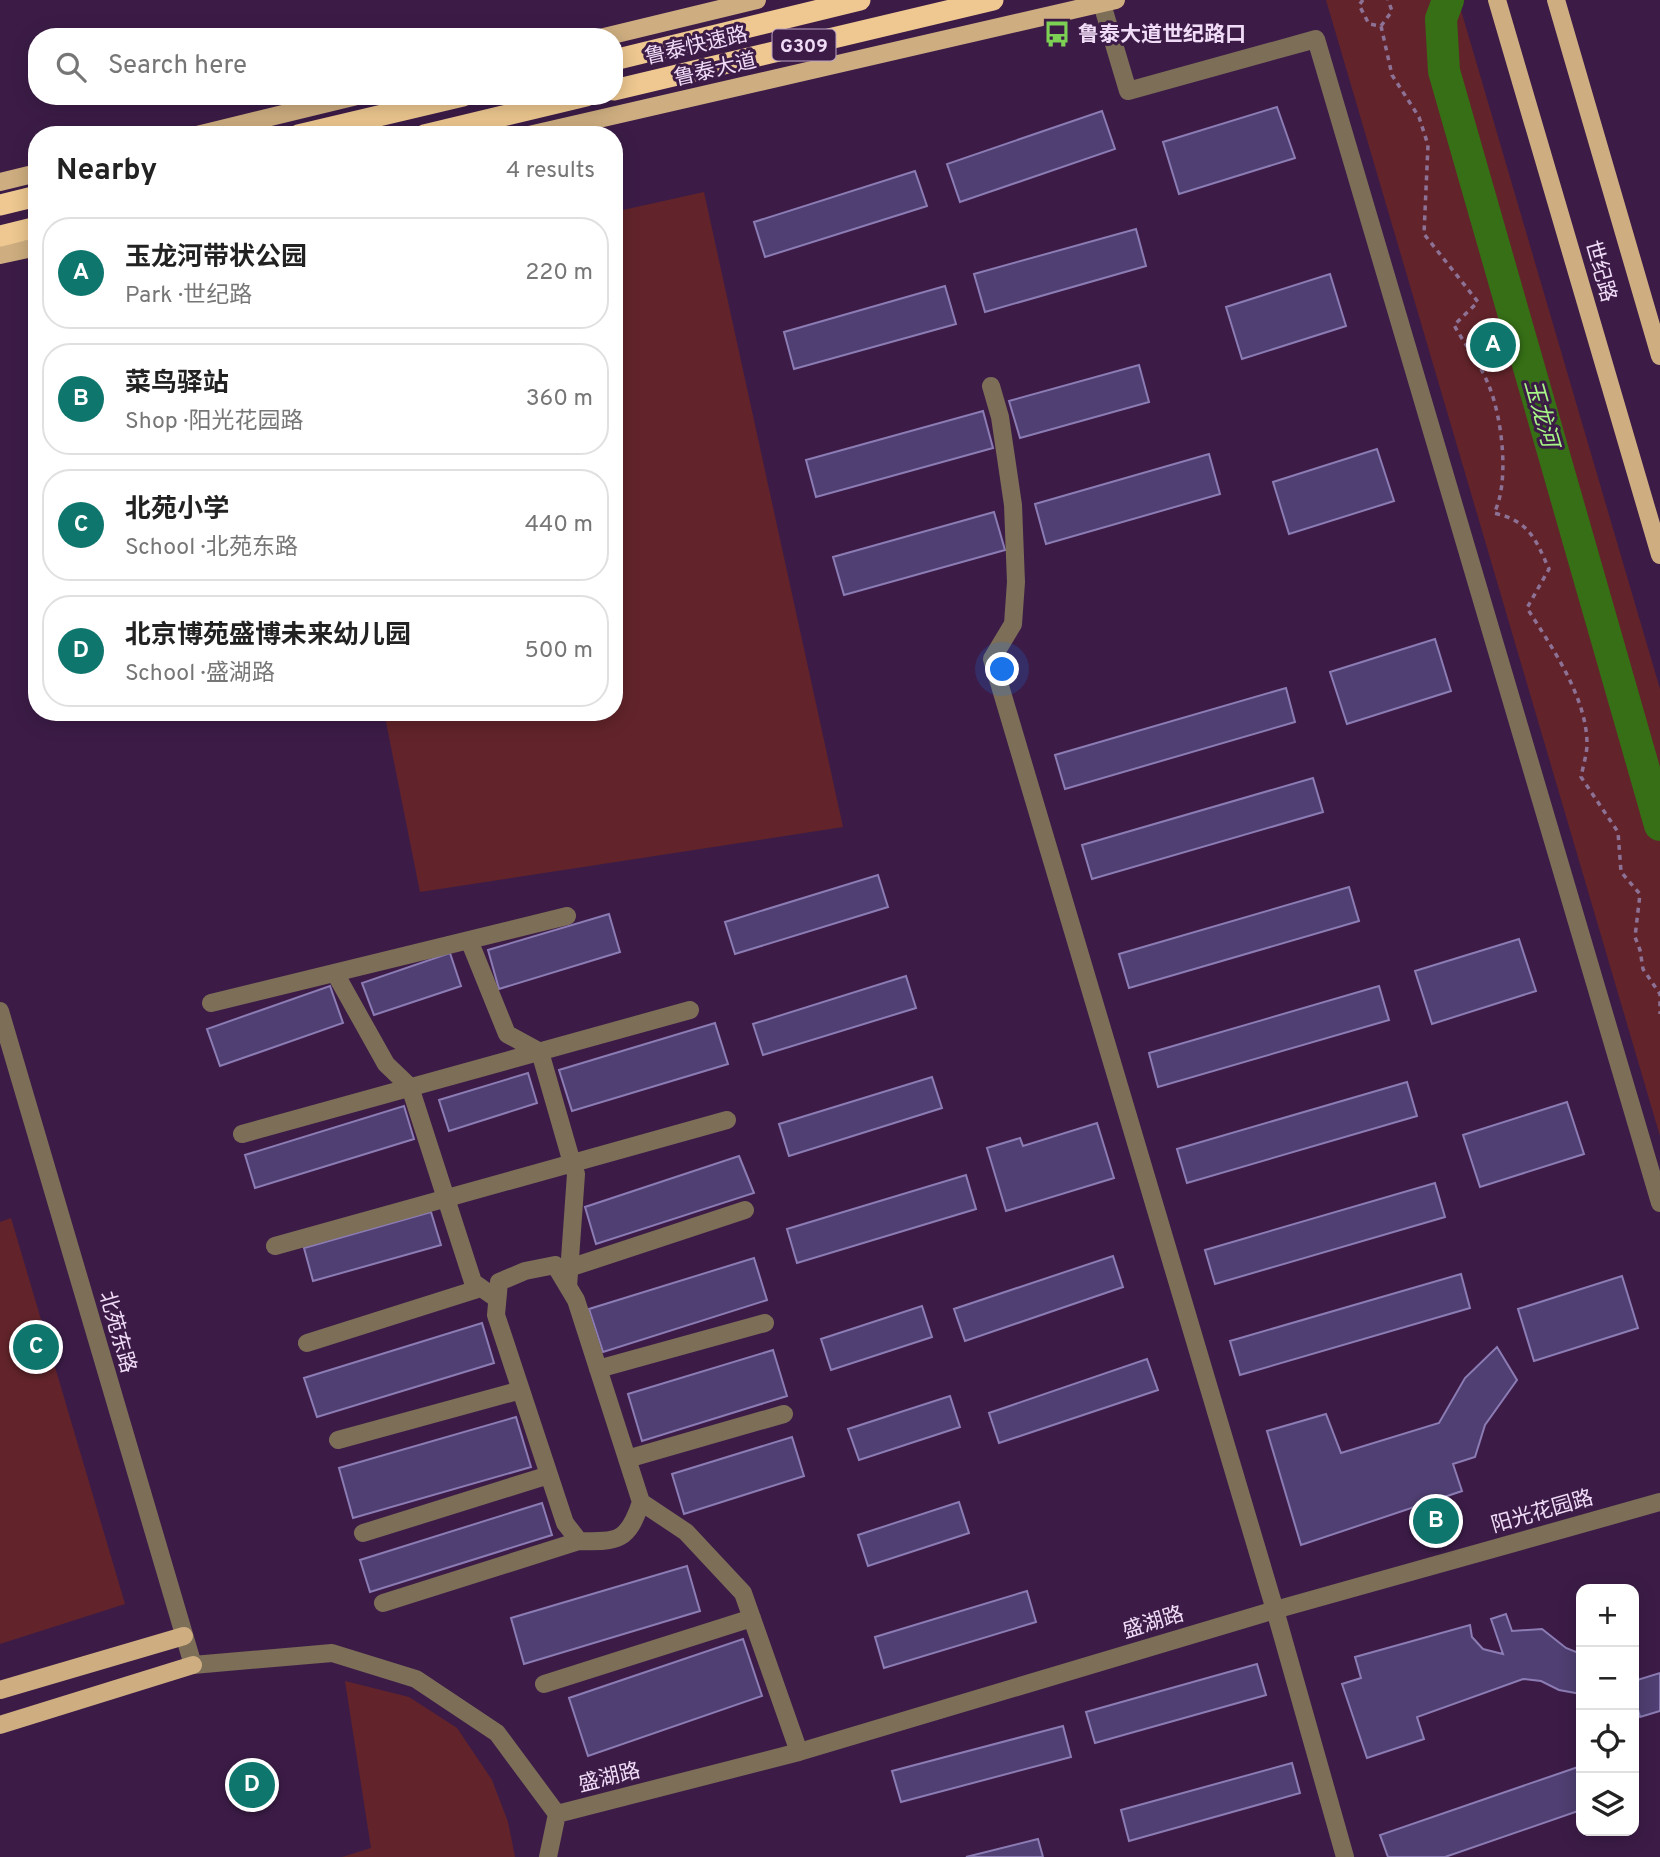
<!DOCTYPE html>
<meta charset="utf-8">
<style>
body{margin:0;font-family:Overpass,"Noto Sans SC",sans-serif;background:#f6f6f6;color:#222}
.controls{position:absolute;right:21px;bottom:21px;display:grid;overflow:hidden;border-radius:14px;box-shadow:0 4px 18px #0003}
.controls button{width:63px;height:63px;display:grid;place-items:center;padding:0;border:0;border-bottom:2px solid #e0e0e0;background:#fff;color:#222;font:35px sans-serif}
.you{position:absolute;left:1003px;top:670px;width:24px;height:24px;margin:-18px;border:5px solid #fff;border-radius:50%;background:#1a73e8;box-shadow:0 0 0 10px #1a73e833}
.badge{display:grid;place-items:center;width:46px;height:46px;border-radius:50%;background:#0f766e;color:#fff;font-size:23px;font-weight:700}
.pin{position:absolute;translate:-50% -50%;border:4px solid #fff;box-shadow:0 2px 7px #0006}
.list{margin:0;padding:0;list-style:none}
h2{display:flex;justify-content:space-between;align-items:center;height:91px;margin:0;padding:0 28px;font-size:30px}
h2 small{font-size:23px;font-weight:400;color:#767676}
.list li{display:grid;grid-template-columns:46px 1fr auto;gap:21px;align-items:center;box-sizing:border-box;height:112px;margin:0 14px 14px;padding:0 14px;border:2px solid #e0e0e0;border-radius:28px}
.list b{display:block;font-size:26px;white-space:nowrap}
.list p{margin:0;font-size:23px;white-space:nowrap;color:#767676}
.list em{font-size:23px;font-style:normal;color:#767676}
.icon{flex:none;width:38px;height:38px;fill:none;stroke:currentColor;stroke-width:2;stroke-linecap:round;stroke-linejoin:round}
.map{position:relative;flex:none;width:1660px;height:1857px;overflow:hidden}
.search{position:absolute;background:#fff;box-shadow:0 4px 18px #0003;left:28px;top:28px;width:595px;height:77px;display:flex;align-items:center;gap:18px;box-sizing:border-box;padding:0 24px;border-radius:28px;color:#767676;font-size:26px}
.panel{position:absolute;background:#fff;box-shadow:0 4px 18px #0003;left:28px;top:126px;width:595px;height:595px;border-radius:28px}
.map>svg:first-child{display:block}
.green{fill:#62242a}
.lines{fill:none;stroke-linecap:round;stroke-linejoin:round}
.river{stroke:#366f16;stroke-width:32}
.building{fill:#4f3f72;stroke:#8c7cb4;stroke-width:2}
.path{stroke:#8d7296;stroke-width:3.5;stroke-dasharray:5 5;stroke-linecap:butt}
.minor{stroke:#7d6e58;stroke-width:18}
.major{stroke:#ceae80;stroke-width:18}
.highway{stroke:#eec890;stroke-width:21}
.labels{text-anchor:middle;stroke-width:6;stroke-linejoin:round;paint-order:stroke}
.shield{fill:#3c1c47;stroke:#baa2c2;stroke-width:2}
.shield-label{font-size:19px;font-weight:bold;fill:#f0dcf7}
.poi-label{font-size:21px;font-weight:bold;fill:#f0dcf7;stroke:#3c1c47;text-anchor:start}
.street-label{font-size:21px;fill:#f0dcf7;stroke:#3c1c47}
.water-label{font-size:23px;font-style:italic;fill:#a7f586;stroke:#3c1c47}
</style>
<div class="map">
<svg width="1660" height="1857" viewBox="0 0 1660 1857">
<rect width="100%" height="100%" fill="#3c1c47"/>
<path class="green" d="M1326,0H1458L1660,689V1136Z
M704,192L843,827L420,892L384,712H614V212Z
M11,1218L125,1604L0,1644V1222Z
M345,1681L409,1697L457,1728L492,1780L508,1822L515,1857H342L371,1848Z"/>
<g class="lines">
<path class="river" d="M1448,0L1441,19L1444,71L1660,825"/>
</g>
<path class="building" d="M1277,107L1295,158L1179,194L1163,142Z
M1102,111L1115,149L960,202L947,164Z
M915,171L927,206L765,257L754,222Z
M1136,229L1146,266L985,312L974,274Z
M1330,274L1346,326L1242,359L1226,307Z
M945,286L956,324L794,369L784,332Z
M1139,365L1149,402L1020,438L1009,401Z
M983,411L993,448L816,497L806,460Z
M1377,449L1394,501L1289,534L1273,482Z
M1209,454L1220,494L1046,544L1035,504Z
M994,512L1005,550L844,595L833,557Z
M1435,639L1451,691L1347,724L1330,672Z
M1286,688L1295,722L1065,789L1055,755Z
M1313,778L1323,812L1092,879L1082,845Z
M878,875L888,907L735,954L725,922Z
M1349,887L1359,921L1129,988L1119,954Z
M609,914L620,952L499,989L488,950Z
M1519,939L1536,991L1432,1024L1415,971Z
M450,953L461,986L374,1015L362,983Z
M906,976L916,1008L763,1055L753,1024Z
M330,986L343,1023L220,1066L207,1029Z
M1379,986L1389,1020L1158,1087L1149,1053Z
M715,1023L728,1064L572,1111L559,1070Z
M528,1073L537,1103L449,1131L439,1100Z
M932,1077L942,1108L789,1156L779,1124Z
M1407,1082L1417,1116L1187,1183L1177,1149Z
M1567,1102L1584,1154L1480,1187L1463,1135Z
M404,1106L414,1139L255,1188L245,1155Z
M1097,1123L1114,1178L1006,1211L987,1148L1020,1138L1023,1146Z
M739,1156L754,1193L596,1244L585,1207Z
M966,1175L976,1209L797,1263L787,1229Z
M1435,1183L1445,1217L1215,1284L1205,1250Z
M431,1212L441,1245L313,1281L304,1248Z
M1113,1256L1123,1287L965,1341L954,1309Z
M754,1258L767,1300L603,1352L589,1309Z
M1461,1274L1470,1308L1240,1375L1230,1341Z
M1622,1276L1638,1328L1534,1361L1518,1309Z
M922,1306L932,1337L831,1370L821,1339Z
M482,1323L494,1363L317,1417L304,1378Z
M1497,1347L1517,1380L1485,1425L1475,1457L1453,1464L1462,1491L1301,1545L1267,1431L1326,1414L1341,1453L1439,1423L1465,1378Z
M773,1350L787,1396L642,1441L628,1394Z
M1147,1359L1158,1390L999,1443L989,1413Z
M950,1396L960,1427L859,1460L848,1429Z
M516,1417L531,1467L353,1518L339,1468Z
M792,1437L804,1476L684,1514L672,1474Z
M959,1502L969,1533L868,1566L858,1535Z
M542,1503L552,1535L370,1592L360,1560Z
M687,1566L700,1611L524,1664L511,1618Z
M1027,1591L1036,1622L884,1668L875,1637Z
M1506,1614L1512,1631L1542,1629L1566,1648L1581,1654V1694L1559,1690L1541,1681L1523,1679L1417,1717L1424,1739L1367,1758L1342,1684L1361,1678L1355,1657L1470,1625L1472,1637L1483,1649L1503,1654L1491,1619Z
M743,1639L762,1696L588,1756L569,1698Z
M1257,1664L1266,1695L1095,1743L1086,1712Z
M1660,1673V1711L1640,1717L1634,1695V1681Z
M1063,1726L1071,1757L901,1802L892,1771Z
M1292,1763L1300,1793L1129,1841L1121,1810Z
M1581,1766V1810L1445,1857H1388L1380,1835Z
M1038,1839L1043,1857H966Z"/>
<g class="lines">
<path class="path" d="M1363,0L1359,5L1369,24L1381,26L1392,11L1388,0
M1381,26L1392,75L1419,117L1428,145L1424,234L1478,302L1454,325C1465,345 1481,365 1489,386C1502,417 1510,483 1494,513C1529,521 1535,538 1549,569L1527,608C1551,646 1587,697 1587,744C1587,754 1583,766 1581,777L1618,832L1621,872L1640,894L1635,937L1640,950L1643,969L1660,994V1014"/>
<path class="minor" d="M1102,4L1128,91L1316,39L1660,1203
M991,386L1000,417L1013,505L1016,582L1013,624L992,659L1275,1610L1345,1857
M469,940L507,1034L540,1052L572,1163L576,1174L568,1287
M335,973L386,1064L410,1087L473,1282L497,1299
M211,1003L567,916
M0,1011L193,1665L332,1653L416,1679L497,1733L557,1814
M242,1134L690,1010
M275,1246L727,1120
M569,1268L745,1210
M307,1343L481,1288
M598,1369L765,1323
M338,1440L521,1390
M627,1459L784,1414
M641,1502C628,1541 619,1542 579,1541L565,1523L496,1315L499,1282L525,1271L555,1265L576,1300L641,1502L686,1532L743,1593L799,1752
M363,1533L549,1475
M383,1603L579,1541
M544,1684L752,1618
M557,1814L799,1752L1275,1610L1660,1502
M548,1857L557,1814"/>
<path class="major" d="M1497,0L1660,555
M1556,0L1660,356
M604,37L757,0
M197,135L357,96
M529,135L1116,0
M0,182L37,173
M0,255L37,247
M0,1690L184,1636
M0,1725L193,1665"/>
<path class="highway" d="M614,60L860,0
M614,90L993,0
M298,135L463,96
M424,135L586,96
M0,205L37,196
M0,236L37,227"/>
</g>
<defs>
<g id="bus-bare" transform="scale(2.1)"><path d="M-5-6H5V4H4V6H2V4H-2V6H-4V4H-5ZM-3.5-4V0h7V-4ZM-3.5 1.2v1.5H-2V1.2ZM2 1.2v1.5H3.5V1.2Z" fill="#7cd155" stroke="#3c1c47" stroke-width="2.5" paint-order="stroke"/></g>
</defs>
<g fill-rule="evenodd">
<use href="#bus-bare" x="1057" y="34"/>
</g>
<g class="labels">
<rect class="shield" x="772.5" y="29.5" width="63" height="31" rx="5"/>
<g class="shield-label">
<text x="804" y="52">G309</text>
</g>
<g class="poi-label">
<text x="1078" y="41">鲁泰大道世纪路口</text>
</g>
<g class="street-label">
<text transform="translate(696 45) rotate(-13)" y="7">鲁泰快速路</text>
<text transform="translate(715 69) rotate(-13)" y="7">鲁泰大道</text>
<text transform="translate(1601 271) rotate(74)" y="7">世纪路</text>
<text transform="translate(118 1332) rotate(74)" y="7">北苑东路</text>
<text transform="translate(1542 1511) rotate(-16)" y="7">阳光花园路</text>
<text transform="translate(1153 1622) rotate(-17)" y="7">盛湖路</text>
<text transform="translate(609 1777) rotate(-14)" y="7">盛湖路</text>
</g>
<g class="water-label">
<text transform="translate(1542 413) rotate(74)" y="8">玉龙河</text>
</g>
</g>
</svg>
<div class="controls">
<button>+</button>
<button>−</button>
<button><svg class="icon" aria-label="locate" viewBox="0 0 24 24"><circle cx="12" cy="12" r="6"/><path d="M12 2v4M12 18v4M2 12h4M18 12h4"/></svg></button>
<button><svg class="icon" aria-label="layers" viewBox="0 0 24 24"><path d="M12 4l9 5-9 5-9-5zM3 14l9 5 9-5"/></svg></button>
</div>
<div class="you"></div>
<div class="pin badge" style="left:1493px;top:345px">A</div>
<div class="pin badge" style="left:1436px;top:1521px">B</div>
<div class="pin badge" style="left:36px;top:1347px">C</div>
<div class="pin badge" style="left:252px;top:1785px">D</div>
<div class="search"><svg class="icon" aria-label="search" viewBox="0 0 24 24"><circle cx="10" cy="10" r="6"/><path d="M15 15l6 6"/></svg>Search here</div>
<section class="panel">
<h2>Nearby<small>4 results</small></h2>
<ul class="list">
<li><span class="badge">A</span><div><b>玉龙河带状公园</b><p>Park · 世纪路</p></div><em>220 m</em></li>
<li><span class="badge">B</span><div><b>菜鸟驿站</b><p>Shop · 阳光花园路</p></div><em>360 m</em></li>
<li><span class="badge">C</span><div><b>北苑小学</b><p>School · 北苑东路</p></div><em>440 m</em></li>
<li><span class="badge">D</span><div><b>北京博苑盛博未来幼儿园</b><p>School · 盛湖路</p></div><em>500 m</em></li>
</ul>
</section>
</div>
